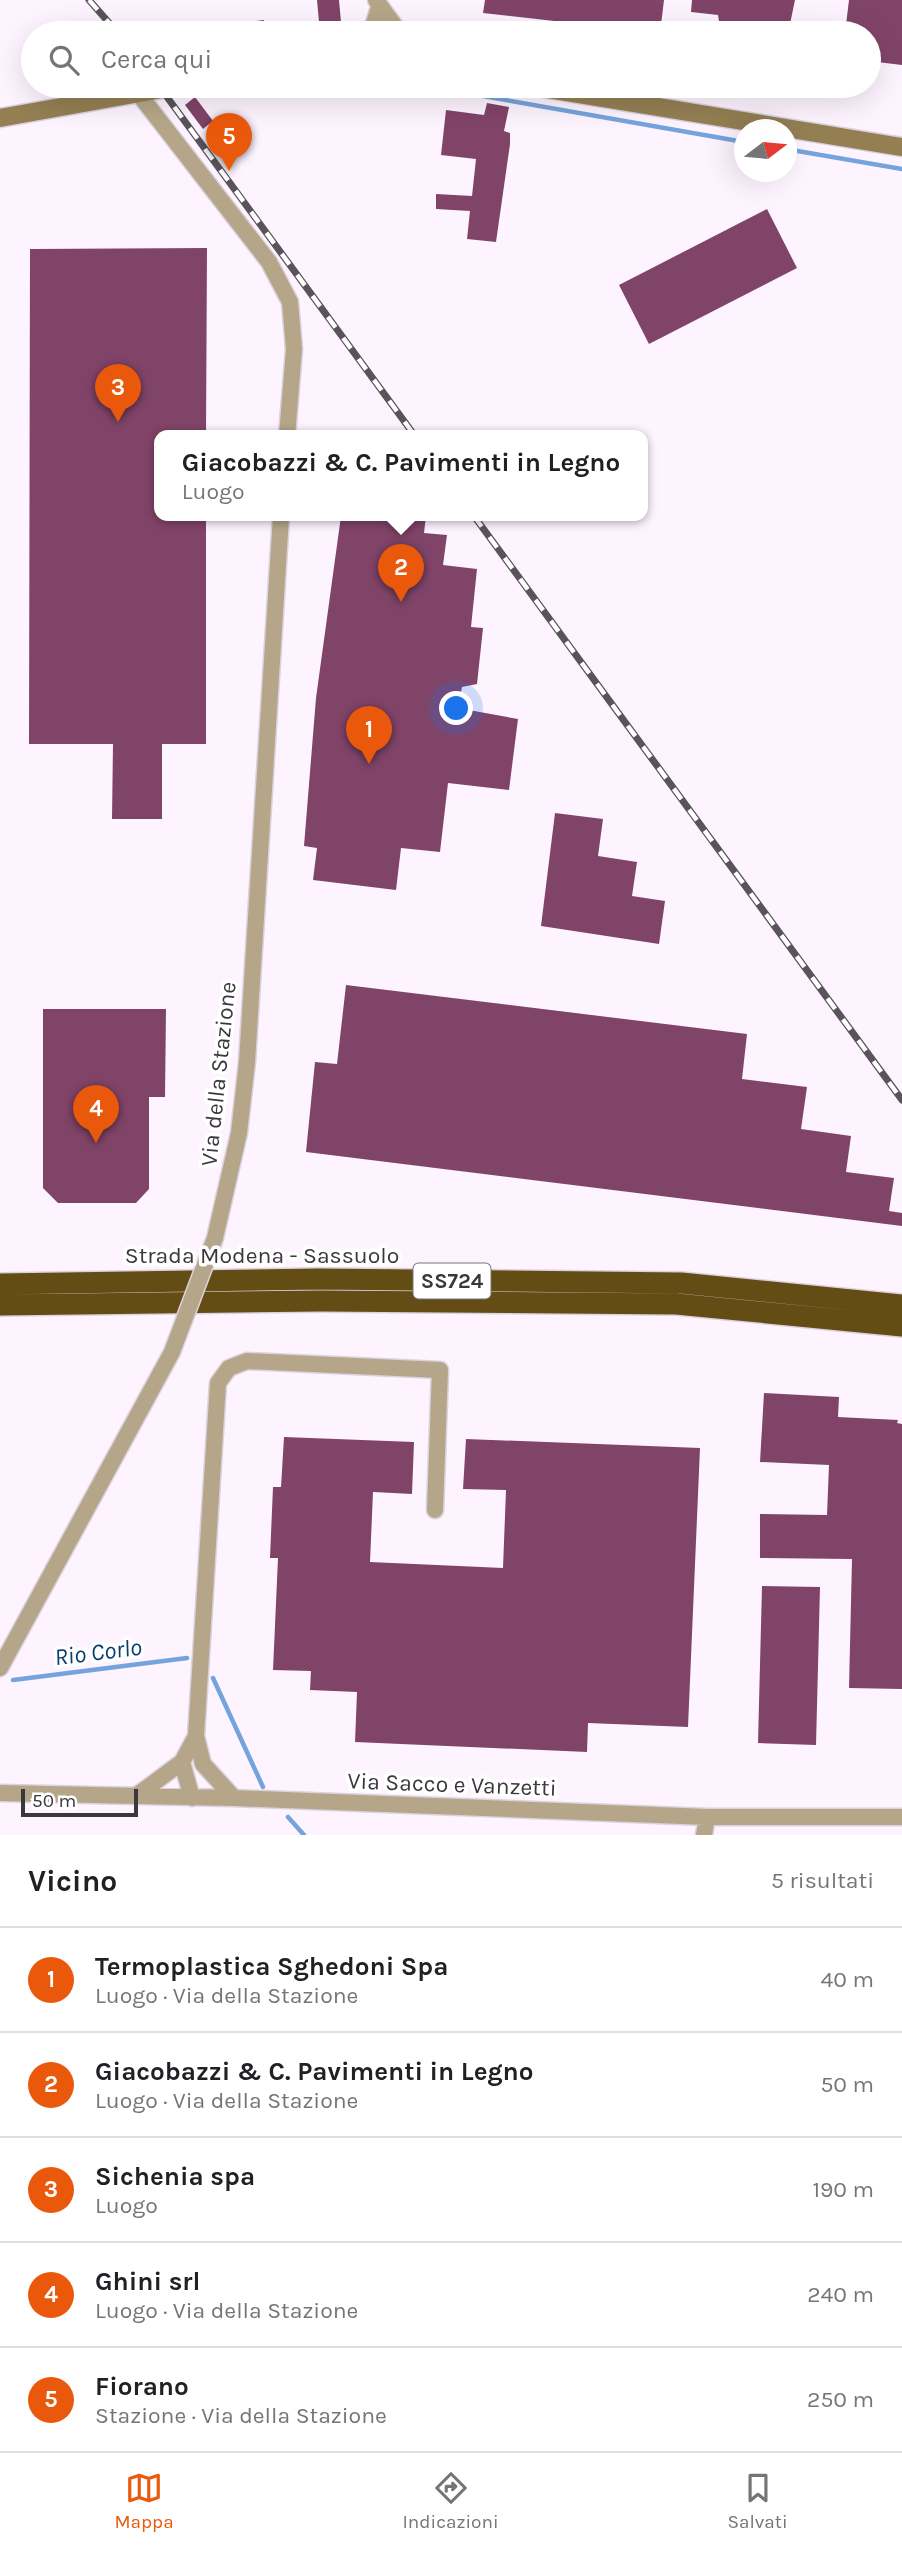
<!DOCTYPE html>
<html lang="it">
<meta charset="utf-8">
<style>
body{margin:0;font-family:Karla,sans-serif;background:#f6f6f6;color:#202124}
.compass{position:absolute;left:734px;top:119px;width:63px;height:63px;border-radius:50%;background:#fff;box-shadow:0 7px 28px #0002;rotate:74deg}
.scale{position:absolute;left:21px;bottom:18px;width:117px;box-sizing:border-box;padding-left:7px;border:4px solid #3b383c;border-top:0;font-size:19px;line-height:24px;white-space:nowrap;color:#3b383c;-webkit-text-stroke:5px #fff;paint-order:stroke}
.you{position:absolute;left:457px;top:709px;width:24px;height:24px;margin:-18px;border:5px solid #fff;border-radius:50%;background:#1a73e8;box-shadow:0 0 0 10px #1a73e833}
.badge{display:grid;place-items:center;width:46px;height:46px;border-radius:50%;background:#ea580c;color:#fff;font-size:23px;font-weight:700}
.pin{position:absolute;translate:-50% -58px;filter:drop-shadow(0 2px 4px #0008)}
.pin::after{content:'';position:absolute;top:37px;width:24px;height:21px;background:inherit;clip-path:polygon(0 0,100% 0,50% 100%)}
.popup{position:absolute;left:154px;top:430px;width:494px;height:91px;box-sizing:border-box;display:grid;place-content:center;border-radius:14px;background:#fff;filter:drop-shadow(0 2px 5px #0005);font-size:23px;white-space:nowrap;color:#757577}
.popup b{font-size:26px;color:#202124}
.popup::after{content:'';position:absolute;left:50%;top:100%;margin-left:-14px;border:14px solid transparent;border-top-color:#fff}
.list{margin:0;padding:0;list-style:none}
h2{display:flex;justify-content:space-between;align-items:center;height:91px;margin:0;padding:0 28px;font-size:30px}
h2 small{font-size:23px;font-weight:400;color:#757577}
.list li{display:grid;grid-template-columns:46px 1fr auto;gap:21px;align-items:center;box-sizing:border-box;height:105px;padding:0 28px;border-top:2px solid #e0e0e0}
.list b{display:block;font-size:26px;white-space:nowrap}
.list p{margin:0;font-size:23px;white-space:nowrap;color:#757577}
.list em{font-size:23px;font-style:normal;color:#757577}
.icon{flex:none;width:38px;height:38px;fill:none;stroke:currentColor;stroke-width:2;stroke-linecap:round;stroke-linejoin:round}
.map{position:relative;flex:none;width:902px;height:1835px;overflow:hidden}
.search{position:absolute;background:#fff;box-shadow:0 7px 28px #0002;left:21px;right:21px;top:21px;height:77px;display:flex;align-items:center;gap:18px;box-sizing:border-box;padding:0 24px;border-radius:38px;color:#757577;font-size:26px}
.sheet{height:616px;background:#fff}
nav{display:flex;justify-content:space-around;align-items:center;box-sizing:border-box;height:98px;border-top:2px solid #e0e0e0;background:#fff;font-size:19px;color:#757577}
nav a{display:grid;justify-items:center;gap:4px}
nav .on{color:#ea580c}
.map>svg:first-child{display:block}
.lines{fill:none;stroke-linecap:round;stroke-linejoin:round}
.stream{stroke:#75a4dc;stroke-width:4.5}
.building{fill:#814469}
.street-casing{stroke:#dad2dc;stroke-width:19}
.secondary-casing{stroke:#dad2dc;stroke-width:21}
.highway-casing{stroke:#dad2dc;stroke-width:24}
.street{stroke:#b5a689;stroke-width:16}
.secondary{stroke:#947f53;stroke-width:18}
.highway{stroke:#644c15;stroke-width:21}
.rail-casing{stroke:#585459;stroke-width:7}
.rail{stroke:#fff;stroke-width:4.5;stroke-dasharray:13;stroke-linecap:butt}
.street-bridge-casing{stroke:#dad2dc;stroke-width:19;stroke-linecap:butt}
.street-bridge{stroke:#b5a689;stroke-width:16}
.labels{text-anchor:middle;stroke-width:7;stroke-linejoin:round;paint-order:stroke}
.shield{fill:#fff;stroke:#767476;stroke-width:2}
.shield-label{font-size:21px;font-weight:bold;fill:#3b383c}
.street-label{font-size:23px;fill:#3b383c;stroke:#fff}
.water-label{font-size:24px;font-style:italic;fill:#083c6f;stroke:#fff}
</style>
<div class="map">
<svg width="902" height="1835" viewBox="0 0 902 1835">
<rect width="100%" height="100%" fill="#fdf4ff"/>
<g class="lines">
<path class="stream" d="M460,92L744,142
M786,149L902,169
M213,1678L263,1787
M13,1680L187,1658
M288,1817L304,1835"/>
</g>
<path class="building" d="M317,0H339L342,33H320Z
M485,0H664L660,33L483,13Z
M692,0H795L790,24L769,22L763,33H721L718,15L691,12Z
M849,0H902V65L869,61V33H845Z
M264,20L266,33H226L225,25Z
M195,97L213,121L203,129L185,105Z
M487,103L509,107L504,131L510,133V144L496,242L467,239L470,211L436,209V194L472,196L476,159L441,155L446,110L484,115Z
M767,209L797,268L649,344L619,285Z
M207,248L206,436H159V516H206V744H162V819H112L113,744H29L30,249Z
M341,516H426L424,533L447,535L443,565L477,569L471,627L483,628L477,684L462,687L458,708L518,719L509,790L448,783L440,852L401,848L396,890L313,880L317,848L304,846L316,698Z
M555,813L603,819L598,856L637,862L632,896L665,901L659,944L541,926Z
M346,985L747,1034L742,1079L807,1087L801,1129L851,1136L846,1172L894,1178L889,1211L902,1213V1226L306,1152L315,1062L337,1064Z
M43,1009H166L165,1097H149V1189L136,1203H58L43,1188Z
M764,1393L839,1397L838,1417L898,1420L897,1423L902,1424V1689L849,1688L852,1559L760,1558V1514L827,1515L829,1465L760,1462Z
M284,1437L414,1442L412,1494L373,1492L370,1562L503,1568L506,1490L463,1489L466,1439L700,1448L688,1727L588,1723L587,1752L355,1742L357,1692L310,1690L311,1671L273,1670L278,1558H270L273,1487H281Z
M762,1586L820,1587L816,1745L758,1743Z"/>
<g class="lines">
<g class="street-casing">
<path id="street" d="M376,0L400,33
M371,33L379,7
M138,93L269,262L290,302L294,349L287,436
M215,1238L239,1133L247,1062L281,516
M0,1668L172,1352
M182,1762L192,1798
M0,1793L234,1798L707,1817H902
M136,1796L182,1762L196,1736
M234,1798L203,1764L196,1736L218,1383L229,1368L247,1361L440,1370L435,1510
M704,1835L707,1817"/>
</g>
<g class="secondary-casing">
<path id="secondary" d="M530,86L902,147
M0,118L179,86"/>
</g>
<g class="highway-casing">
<path id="highway" d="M0,1284L319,1279L681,1283L902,1305
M0,1305L321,1301L676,1304L902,1326"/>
</g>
<use href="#street" class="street"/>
<use href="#secondary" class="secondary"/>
<use href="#highway" class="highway"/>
<g class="rail-casing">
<path id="rail" d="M89,0L118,33
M159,86L415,436
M474,516L902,1100"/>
</g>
<use href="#rail" class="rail"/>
<g class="street-bridge-casing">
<path id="street-bridge" d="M172,1352L215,1238"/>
</g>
<use href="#street-bridge" class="street-bridge"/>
</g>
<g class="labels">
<rect class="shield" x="413.5" y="1263.5" width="77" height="35" rx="5"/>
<g class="shield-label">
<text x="452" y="1288">SS724</text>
</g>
<g class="street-label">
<text transform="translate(218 1074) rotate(-84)" y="8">Via della Stazione</text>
<text x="262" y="1263">Strada Modena - Sassuolo</text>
<text transform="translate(452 1784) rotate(2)" y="8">Via Sacco e Vanzetti</text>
</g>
<g class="water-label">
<text transform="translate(98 1652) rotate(-7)" y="8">Rio Corlo</text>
</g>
</g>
</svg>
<svg class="compass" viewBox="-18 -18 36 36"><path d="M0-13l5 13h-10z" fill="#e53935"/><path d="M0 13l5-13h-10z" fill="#757577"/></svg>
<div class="scale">50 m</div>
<div class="you"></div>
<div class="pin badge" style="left:369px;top:764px">1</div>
<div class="pin badge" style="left:401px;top:602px">2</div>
<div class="popup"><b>Giacobazzi &amp; C. Pavimenti in Legno</b>Luogo</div>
<div class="pin badge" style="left:118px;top:422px">3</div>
<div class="pin badge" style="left:96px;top:1143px">4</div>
<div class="pin badge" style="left:229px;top:171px">5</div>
<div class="search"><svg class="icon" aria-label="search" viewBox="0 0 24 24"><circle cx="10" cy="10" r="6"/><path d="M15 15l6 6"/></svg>Cerca qui</div>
</div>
<section class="sheet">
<h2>Vicino<small>5 risultati</small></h2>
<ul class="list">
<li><span class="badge">1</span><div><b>Termoplastica Sghedoni Spa</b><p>Luogo · Via della Stazione</p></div><em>40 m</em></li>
<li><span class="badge">2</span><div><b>Giacobazzi &amp; C. Pavimenti in Legno</b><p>Luogo · Via della Stazione</p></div><em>50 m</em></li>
<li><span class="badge">3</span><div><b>Sichenia spa</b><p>Luogo</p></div><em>190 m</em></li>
<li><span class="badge">4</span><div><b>Ghini srl</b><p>Luogo · Via della Stazione</p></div><em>240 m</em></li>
<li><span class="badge">5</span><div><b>Fiorano</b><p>Stazione · Via della Stazione</p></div><em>250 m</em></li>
</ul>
</section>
<nav>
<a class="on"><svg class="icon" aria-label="map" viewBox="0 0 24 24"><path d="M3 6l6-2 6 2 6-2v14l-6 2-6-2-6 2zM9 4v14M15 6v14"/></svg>Mappa</a>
<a><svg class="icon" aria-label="directions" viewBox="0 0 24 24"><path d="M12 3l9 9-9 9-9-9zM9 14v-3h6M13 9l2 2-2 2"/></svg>Indicazioni</a>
<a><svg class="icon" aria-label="saved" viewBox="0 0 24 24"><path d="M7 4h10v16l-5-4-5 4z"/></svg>Salvati</a>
</nav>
